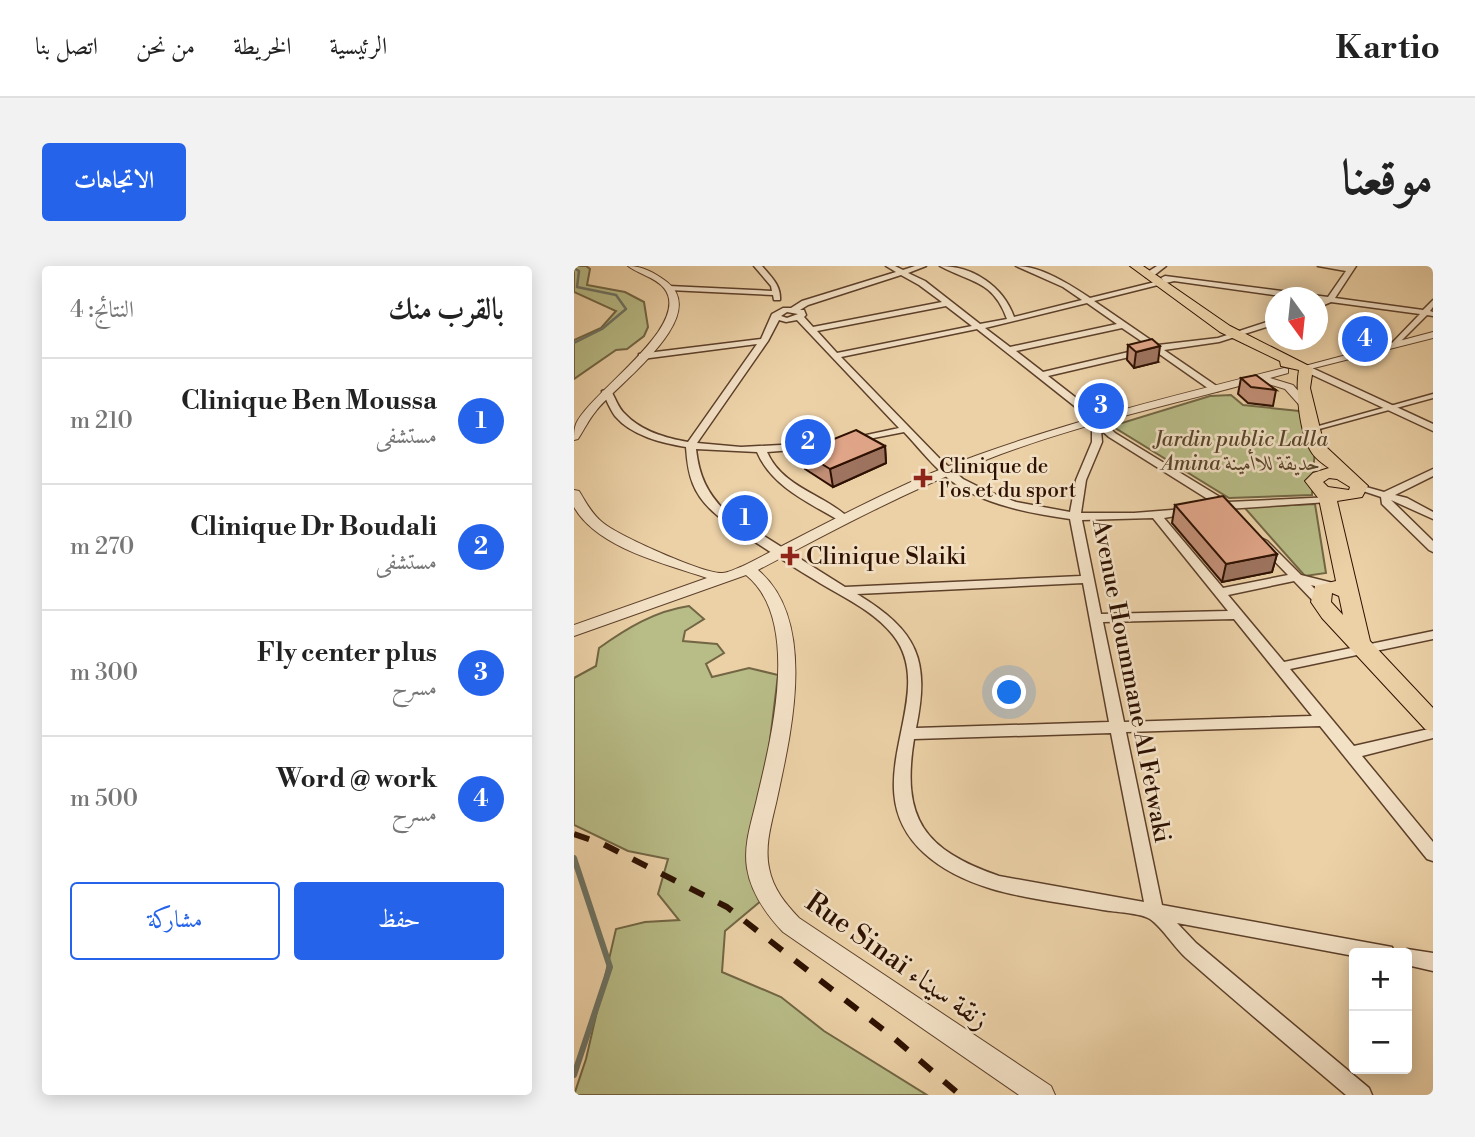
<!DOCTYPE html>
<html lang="ar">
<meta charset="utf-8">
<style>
body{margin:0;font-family:"Libre Bodoni",Amiri,serif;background:#f2f2f2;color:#222;direction:rtl}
.controls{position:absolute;right:21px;bottom:21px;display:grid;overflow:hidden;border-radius:7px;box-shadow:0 4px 18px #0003}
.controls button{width:63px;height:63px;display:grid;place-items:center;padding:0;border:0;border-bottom:2px solid #e0e0e0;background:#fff;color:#222;font:35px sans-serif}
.compass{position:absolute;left:691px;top:21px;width:63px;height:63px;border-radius:50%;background:#fff;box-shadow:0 4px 18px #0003;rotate:165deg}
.you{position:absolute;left:436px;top:427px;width:24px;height:24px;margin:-18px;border:5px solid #fff;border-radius:50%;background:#1a73e8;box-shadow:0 0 0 10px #1a73e833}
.badge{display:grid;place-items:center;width:46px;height:46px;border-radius:50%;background:#2563eb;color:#fff;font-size:23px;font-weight:700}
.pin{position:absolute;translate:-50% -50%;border:4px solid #fff;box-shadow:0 2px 7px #0006}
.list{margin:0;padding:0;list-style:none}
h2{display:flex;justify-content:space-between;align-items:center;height:91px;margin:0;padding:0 28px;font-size:30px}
h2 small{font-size:23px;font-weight:400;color:#767676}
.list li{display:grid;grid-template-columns:46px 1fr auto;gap:21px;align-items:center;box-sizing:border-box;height:126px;padding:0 28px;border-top:2px solid #e0e0e0}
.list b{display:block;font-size:26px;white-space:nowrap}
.list p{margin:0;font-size:23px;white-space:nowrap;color:#767676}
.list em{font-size:23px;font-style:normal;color:#767676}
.actions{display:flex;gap:14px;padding:21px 28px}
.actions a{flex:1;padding:16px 0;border:2px solid #2563eb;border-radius:7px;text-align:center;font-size:24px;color:#2563eb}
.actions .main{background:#2563eb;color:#fff}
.map{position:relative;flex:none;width:859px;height:829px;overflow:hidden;direction:ltr;border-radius:7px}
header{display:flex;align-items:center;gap:42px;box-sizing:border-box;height:98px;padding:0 35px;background:#fff;border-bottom:2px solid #e0e0e0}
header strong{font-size:33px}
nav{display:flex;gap:38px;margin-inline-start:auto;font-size:24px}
.intro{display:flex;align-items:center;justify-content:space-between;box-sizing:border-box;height:168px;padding:0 42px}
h1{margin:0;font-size:49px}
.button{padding:18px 32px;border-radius:7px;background:#2563eb;color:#fff;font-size:24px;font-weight:700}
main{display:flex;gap:42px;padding:0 42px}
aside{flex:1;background:#fff;border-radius:7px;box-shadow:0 4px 18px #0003}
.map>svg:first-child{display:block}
.green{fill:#b8bc87;stroke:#726644;stroke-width:2}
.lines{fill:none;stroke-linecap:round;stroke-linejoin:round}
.stream-far1{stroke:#6e7465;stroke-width:2.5}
.stream{stroke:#6e7465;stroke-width:6}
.pedestrian-casing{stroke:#5d402a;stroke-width:3}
.minor-casing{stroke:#5d402a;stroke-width:3}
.tertiary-casing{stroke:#5d402a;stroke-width:2}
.primary-casing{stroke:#2d1001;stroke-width:2}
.pedestrian{fill:#f3e1c6;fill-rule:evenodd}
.minor{fill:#f3e1c6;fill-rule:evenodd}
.tertiary{fill:#f3e1c6;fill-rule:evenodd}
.primary{fill:#ecd1a7;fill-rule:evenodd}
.rail{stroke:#2d1001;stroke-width:6;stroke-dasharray:16 16;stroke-linecap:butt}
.wall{fill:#c28f76;stroke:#2d1001;stroke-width:2}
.shaded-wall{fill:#9e7460;stroke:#2d1001;stroke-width:2}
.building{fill:#e1a689;stroke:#2d1001;stroke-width:2}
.poi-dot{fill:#8f2418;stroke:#f3e1c6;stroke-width:2.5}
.labels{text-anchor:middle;stroke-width:5;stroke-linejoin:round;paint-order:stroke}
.far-park-label{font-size:21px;font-style:italic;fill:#574429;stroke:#f3e1c6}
.far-poi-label{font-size:21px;fill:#2d1001;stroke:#f3e1c6;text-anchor:start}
.poi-label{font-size:24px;fill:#2d1001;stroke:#f3e1c6;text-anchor:start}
.street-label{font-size:24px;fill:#2d1001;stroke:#f3e1c6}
.near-street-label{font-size:28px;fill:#2d1001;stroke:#f3e1c6}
</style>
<header>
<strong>Kartio</strong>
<nav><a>الرئيسية</a><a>الخريطة</a><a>من نحن</a><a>اتصل بنا</a></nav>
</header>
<div class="intro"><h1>موقعنا</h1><a class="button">الاتجاهات</a></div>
<main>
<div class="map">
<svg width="859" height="829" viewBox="0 0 859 829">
<rect width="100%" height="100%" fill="#ecd1a7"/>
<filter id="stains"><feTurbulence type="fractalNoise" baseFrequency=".00286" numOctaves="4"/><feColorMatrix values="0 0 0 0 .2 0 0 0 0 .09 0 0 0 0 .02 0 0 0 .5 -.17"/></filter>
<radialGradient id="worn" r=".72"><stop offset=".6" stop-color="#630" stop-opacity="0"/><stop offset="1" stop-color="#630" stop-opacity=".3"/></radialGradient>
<path class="green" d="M0,0H12L16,3L13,19L51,26L70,36L74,61L70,70L53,83L42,84L0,113V74L27,62L42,45L0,26Z
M657,129L669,139L725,145L741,179L738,229L655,232L538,160L636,130Z
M741,238L752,307L731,310L670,241Z
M115,340L130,353L111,365L109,375L143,378L150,387L132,398L138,411L175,402L204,409L187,548L188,634L151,665L148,706L207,731L250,765L353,829H0L12,793L42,663L71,656L105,654L84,628L94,593L54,585L0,559V412L22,400L25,382C53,362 81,345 115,340Z"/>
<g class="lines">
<path class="stream-far1" d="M0,2L5,5L3,21L42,29L52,43L28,63L0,77"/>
<path class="stream" d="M0,592L36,701L0,809"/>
<g class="pedestrian-casing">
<path id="pedestrian" d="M859,128V132L738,165L734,163Z"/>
</g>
<g class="minor-casing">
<path id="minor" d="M180,0H188C197,11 207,19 206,34H200L199,29L95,24L91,22L95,20L198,25L197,20Z
M312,0H321L329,4L341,0H352L334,7L351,15L406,58L433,53C419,14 397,17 366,0C399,0 429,20 440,51L508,34L489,21L442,0C467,0 495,18 516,32L589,14L587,12L591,10L754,31L772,5L744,0H782L761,32L849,44L859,34V41L856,45L859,46V50L853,49L822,80L818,78L819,76L846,48L757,36L750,39L744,32H721L600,15L520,35L584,79L644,72L702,53V58L645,76L590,84L644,121V125H638L581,85L474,110L519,145L541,167L654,236L758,231L759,233L754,236L653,243L635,242V238L640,237L535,171L527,164L528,176L512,214L507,247H560L623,242V246L590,252L649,322L714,309L683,277L689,273L693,275L727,309L759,317L761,320L755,324L737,319L753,336L747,340L743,339L720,315L654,329L710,396L859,365V373L716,403L780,480L859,462V472L788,490L859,576V595L853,593L746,460L552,466L588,639L818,681L820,687H780V690L603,657L622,677L795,822L798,829H772C718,783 664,738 612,692C600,681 588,661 576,653C567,647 540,646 529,644C471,633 397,630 350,587C276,519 368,431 319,369C299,344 268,331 241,314C217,300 194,284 170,269C150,255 128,241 119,218C114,206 113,194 112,181C88,177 58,170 41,150C36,143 32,133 28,125L36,123C41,131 44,142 51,148C67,165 91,172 114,176L183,78L68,93L65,92V88L187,73L198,48L209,42H217L228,35L322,6ZM327,9L345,19L368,36L239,61L230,51L232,49L230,44H226L234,39ZM513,37L543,58L436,81L411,62ZM372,40L398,60L263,87L243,65ZM213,46L224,48L213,52L207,50ZM205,54L212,56L223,54L325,162L274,173V177L330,166C345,182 359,200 376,214C409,239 456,247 496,253L507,310L271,321L152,246C133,227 125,210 122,183L183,186C198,221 236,237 266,255L270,256L276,253C250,228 209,222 193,186L258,181L263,178L262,176L167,181L123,177L194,75ZM548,62L576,81L469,106L442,85ZM403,63L518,154V176L502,214L496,246L442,236L415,226L389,213L367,194L267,91ZM579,252L654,345L527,348L508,254ZM509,317L535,456L342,462C356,394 344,365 283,328ZM660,353L738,450L550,456L529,356ZM537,467L570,636L425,610C350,584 327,553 340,473Z
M583,0H592L578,11H572V7Z
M730,101H736L859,158V165L730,105Z
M859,203V210L821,229L833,232L859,246V253L817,234L859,275V286L855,284L808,238L807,231L780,222L785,219L810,226Z
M833,683L859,687V705L833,699V687H825Z"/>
</g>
<g class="tertiary-casing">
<path id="tertiary" d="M54,0C69,0 81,7 93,16C138,51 42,119 22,145C15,153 10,164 4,173L0,174C0,168 0,163 2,158C16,126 120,59 90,22C81,11 64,8 54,0Z
M859,66V72L732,104L727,101Z
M710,102L714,103V107L696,112L719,119L736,138V142H728L711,123L684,115C592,140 497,160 409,195C331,226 258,265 184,304C243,354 218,463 204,528C199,553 190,577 195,602C199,623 211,637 225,652L477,820L481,829H445L209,666C192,648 177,627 173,602C169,577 179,552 184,528C198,469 227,353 172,309L0,370V359L133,312C92,298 23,282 0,241V224L5,225C12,236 17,247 28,256C43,269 129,308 148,307C154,307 163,302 169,300C246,261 322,218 404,189C504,153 607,128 710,102Z"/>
</g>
<g class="primary-casing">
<path id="primary" d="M556,0H569L656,60L739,102L736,122L750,179L794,220L788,231L763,235L796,375L859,442V466L851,463L748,352L737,336L741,320L762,315L745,233L731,215L739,207L755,202C749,198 742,193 738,187C726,169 721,125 725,104L707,100L706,95L646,66ZM755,212L763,213L776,221L775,224L754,221L749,216ZM758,327L765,330L769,349L757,336Z"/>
</g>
<use href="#pedestrian" class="pedestrian"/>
<use href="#minor" class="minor"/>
<use href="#tertiary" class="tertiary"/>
<use href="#primary" class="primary"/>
<path class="rail" d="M0,568L29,578L153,641L321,773L386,829"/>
</g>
<path class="wall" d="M554,79L584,96L560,102L553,94Z
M667,112L702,124L699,140L674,137L664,128Z
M311,180L312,197L259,221L231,203L228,186Z
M601,239L703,288L698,306L648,316L598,257Z"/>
<path class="shaded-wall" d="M586,80L584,96L560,102L562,86Z
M311,180L312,197L259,221L256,203Z
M703,288L698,306L648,316L652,298Z"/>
<path class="building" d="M578,73L586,80L562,86L554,79Z
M682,109L702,124L677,121L667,112Z
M282,164L311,180L256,203L228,186Z
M649,230L703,288L652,298L601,239Z"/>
<g class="poi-dot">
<path d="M345.5 201.5h7v7h7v7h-7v7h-7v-7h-7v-7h7z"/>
<path d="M212.5 279.5h7v7h7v7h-7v7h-7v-7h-7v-7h7z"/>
</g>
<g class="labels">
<g class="far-park-label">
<text x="667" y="180">Jardin public Lalla<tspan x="667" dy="24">Amina حديقة للاأمينة</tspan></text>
</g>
<g class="far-poi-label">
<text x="365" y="207">Clinique de<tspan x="365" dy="24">l'os et du sport</tspan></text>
</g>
<g class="poi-label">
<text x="232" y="298">Clinique Slaiki</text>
</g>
<g class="street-label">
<text transform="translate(558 415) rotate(79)" y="8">Avenue Hoummane Al Fetwaki</text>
</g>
<g class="near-street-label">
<text transform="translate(324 694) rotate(35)" y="10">Rue Sinaï زنقة سيناء</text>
</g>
</g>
<rect width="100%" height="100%" filter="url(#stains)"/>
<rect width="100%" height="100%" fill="url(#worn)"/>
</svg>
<div class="controls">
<button>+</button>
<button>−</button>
</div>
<svg class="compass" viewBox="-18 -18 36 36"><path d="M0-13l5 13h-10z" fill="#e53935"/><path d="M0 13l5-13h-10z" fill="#767676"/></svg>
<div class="you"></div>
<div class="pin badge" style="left:171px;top:252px">1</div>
<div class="pin badge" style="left:234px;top:176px">2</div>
<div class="pin badge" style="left:527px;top:140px">3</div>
<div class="pin badge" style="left:791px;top:73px">4</div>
</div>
<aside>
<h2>بالقرب منك<small>النتائج: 4</small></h2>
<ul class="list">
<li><span class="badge">1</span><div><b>Clinique Ben Moussa</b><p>مستشفى</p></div><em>210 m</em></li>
<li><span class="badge">2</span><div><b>Clinique Dr Boudali</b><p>مستشفى</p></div><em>270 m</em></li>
<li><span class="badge">3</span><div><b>Fly center plus</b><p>مسرح</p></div><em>300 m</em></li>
<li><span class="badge">4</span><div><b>Word @ work</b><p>مسرح</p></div><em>500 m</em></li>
</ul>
<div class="actions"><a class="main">حفظ</a><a>مشاركة</a></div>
</aside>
</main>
